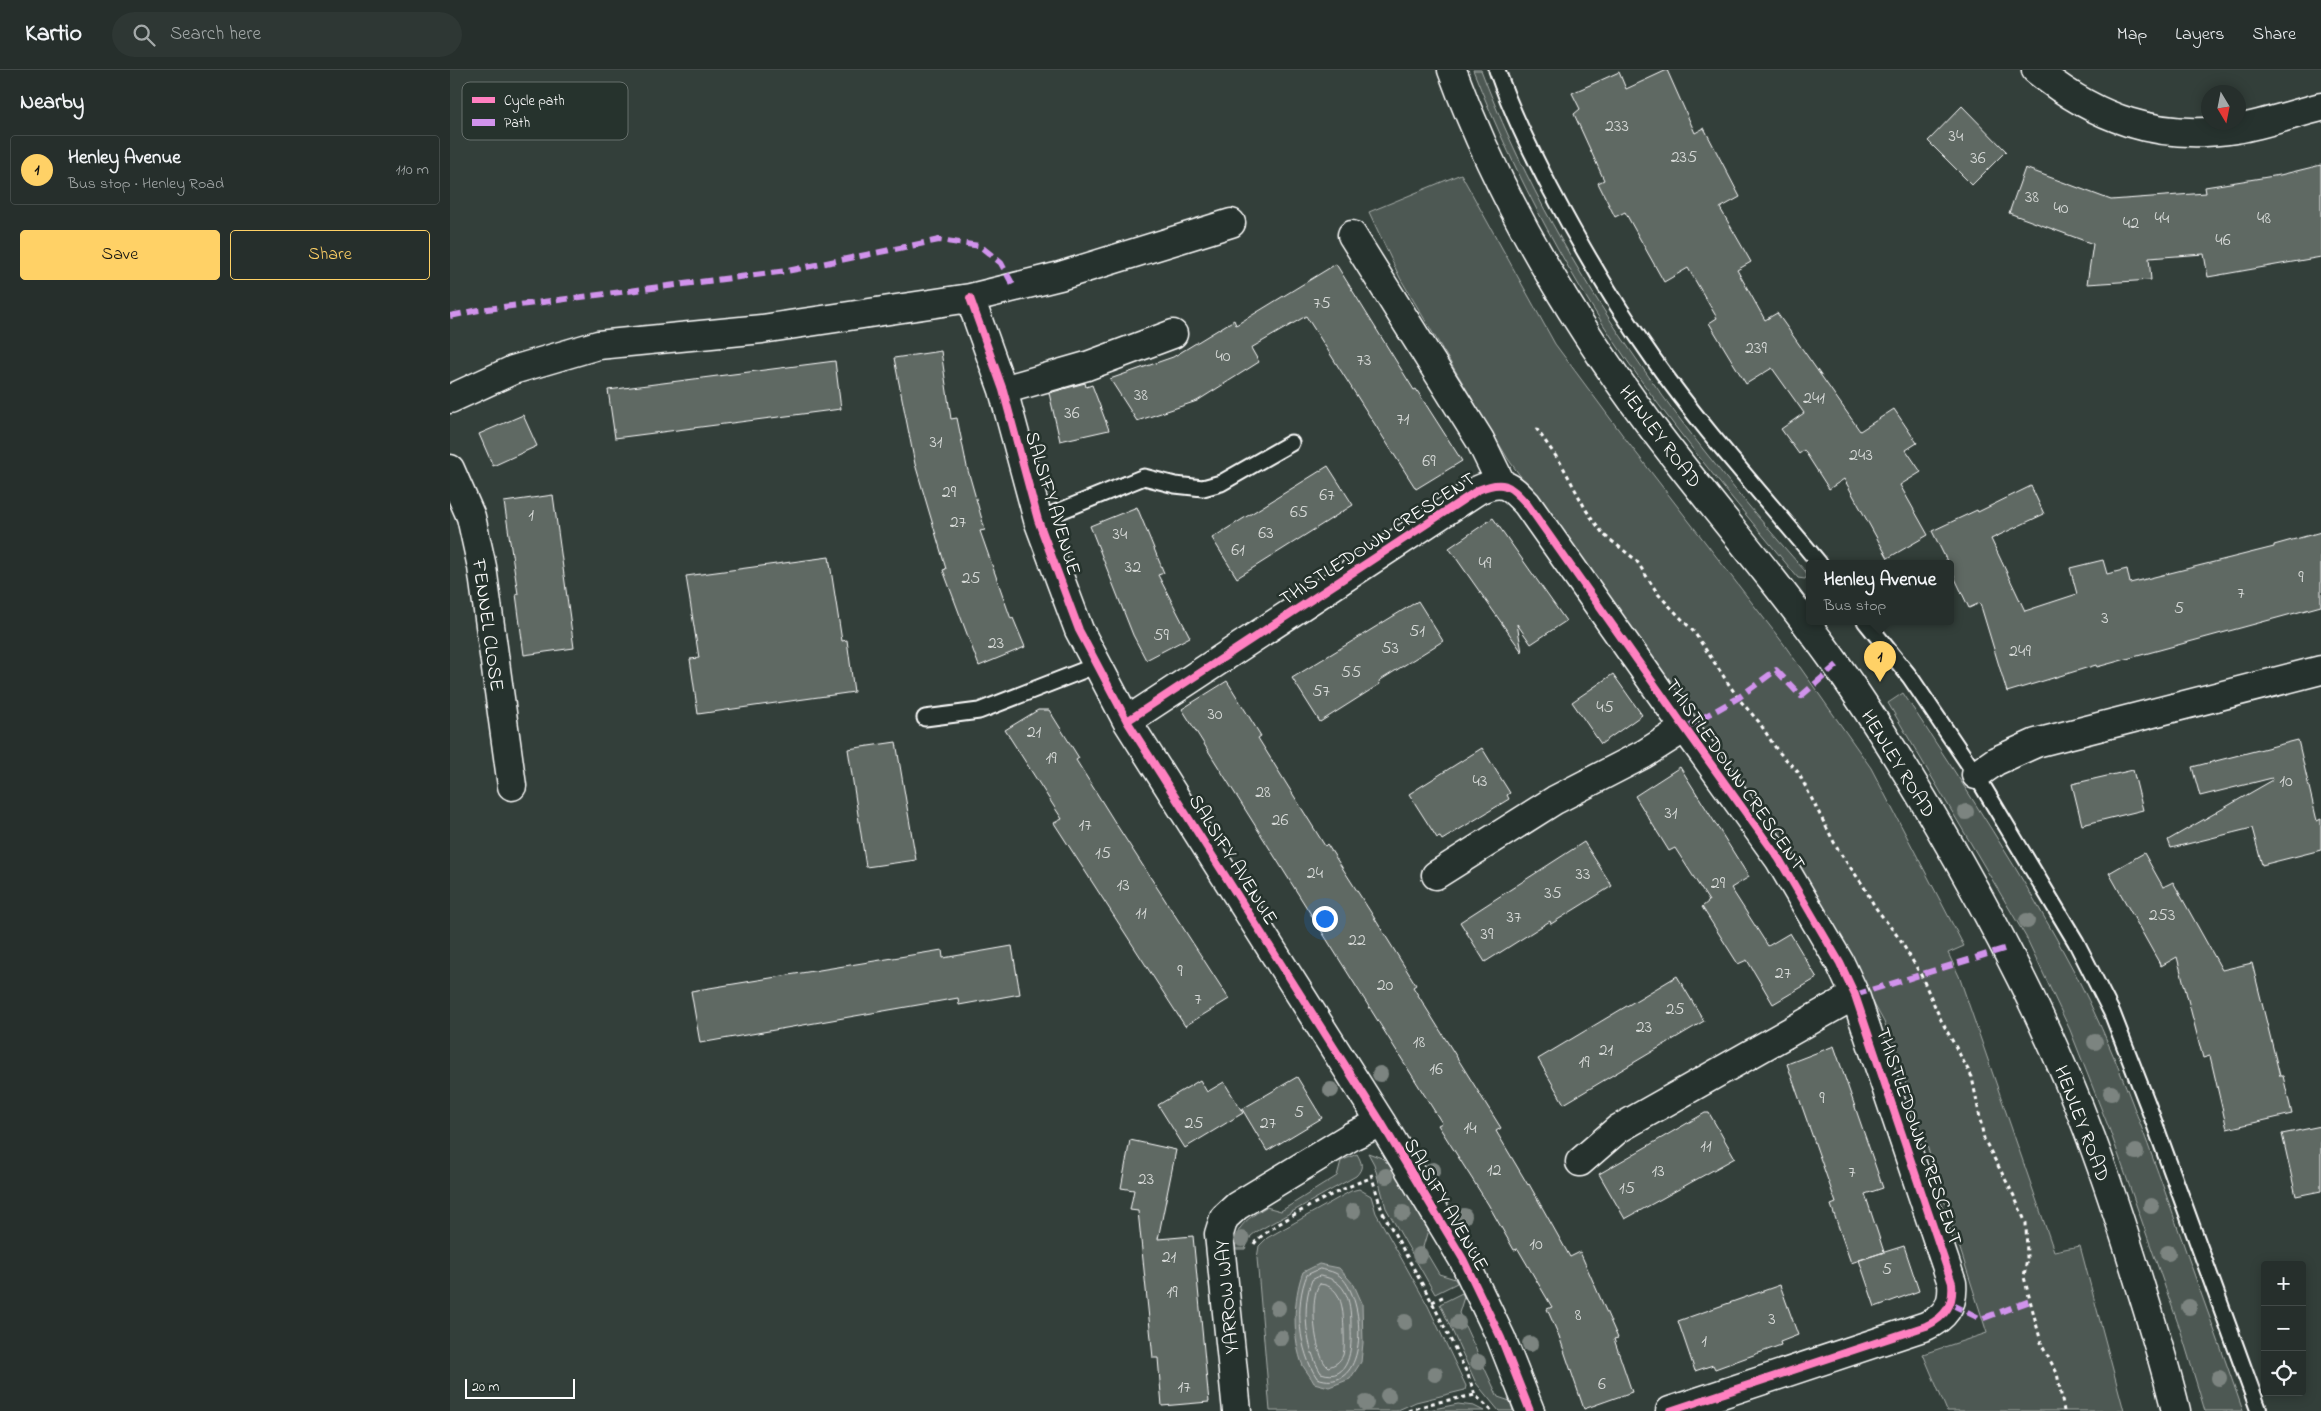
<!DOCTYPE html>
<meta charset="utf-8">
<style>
body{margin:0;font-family:"Indie Flower",sans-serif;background:#2e3734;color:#f1f3f6}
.controls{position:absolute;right:15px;bottom:15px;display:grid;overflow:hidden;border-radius:5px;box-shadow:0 2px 12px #0003}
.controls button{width:45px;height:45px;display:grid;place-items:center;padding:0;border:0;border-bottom:1px solid #424a48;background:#262f2c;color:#f1f3f6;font:25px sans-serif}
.compass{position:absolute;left:1751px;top:15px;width:45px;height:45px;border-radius:50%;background:#262f2c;box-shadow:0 2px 12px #0003;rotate:170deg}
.scale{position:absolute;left:15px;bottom:12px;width:110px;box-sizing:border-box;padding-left:5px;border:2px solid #fff;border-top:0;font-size:14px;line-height:18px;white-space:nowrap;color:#fff;-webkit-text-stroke:4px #26332d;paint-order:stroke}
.you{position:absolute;left:874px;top:848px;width:18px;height:18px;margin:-12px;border:4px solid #fff;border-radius:50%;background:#1a73e8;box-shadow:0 0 0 8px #1a73e833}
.badge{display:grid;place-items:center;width:32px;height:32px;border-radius:50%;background:#ffd166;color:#111;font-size:16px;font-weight:700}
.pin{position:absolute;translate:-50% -41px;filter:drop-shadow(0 1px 2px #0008)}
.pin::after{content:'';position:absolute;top:26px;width:18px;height:15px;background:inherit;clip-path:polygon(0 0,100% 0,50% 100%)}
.popup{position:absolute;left:1356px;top:490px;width:148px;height:65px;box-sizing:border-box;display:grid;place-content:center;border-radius:5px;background:#262f2c;filter:drop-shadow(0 1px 4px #0005);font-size:16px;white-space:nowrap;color:#a4a9a9}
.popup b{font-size:19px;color:#f1f3f6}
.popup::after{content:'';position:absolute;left:50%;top:100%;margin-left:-10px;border:10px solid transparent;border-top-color:#262f2c}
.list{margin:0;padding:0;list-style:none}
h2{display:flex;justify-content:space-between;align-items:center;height:65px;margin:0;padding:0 20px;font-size:21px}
h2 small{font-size:16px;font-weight:400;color:#a4a9a9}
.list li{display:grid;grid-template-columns:32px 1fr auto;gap:15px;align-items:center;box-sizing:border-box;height:70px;margin:0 10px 10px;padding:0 10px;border:1px solid #424a48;border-radius:5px}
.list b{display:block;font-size:19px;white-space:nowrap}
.list p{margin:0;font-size:16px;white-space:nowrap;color:#a4a9a9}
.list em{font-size:16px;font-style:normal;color:#a4a9a9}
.actions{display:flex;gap:10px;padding:15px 20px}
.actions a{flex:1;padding:11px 0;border:1px solid #ffd166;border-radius:5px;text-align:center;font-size:18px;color:#ffd166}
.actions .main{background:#ffd166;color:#111}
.icon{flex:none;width:28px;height:28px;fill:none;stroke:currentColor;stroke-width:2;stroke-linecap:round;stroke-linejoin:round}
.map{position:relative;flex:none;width:1871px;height:1341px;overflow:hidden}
header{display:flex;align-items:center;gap:30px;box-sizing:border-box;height:70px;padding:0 25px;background:#262f2c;border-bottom:1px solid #424a48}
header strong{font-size:24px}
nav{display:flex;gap:28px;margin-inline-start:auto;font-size:18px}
.search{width:350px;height:45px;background:#2e3734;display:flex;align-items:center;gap:12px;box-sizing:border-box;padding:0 18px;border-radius:28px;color:#a4a9a9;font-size:19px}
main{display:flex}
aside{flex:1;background:#262f2c}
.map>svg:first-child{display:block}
.green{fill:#4d5853;stroke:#a6aca9}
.water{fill:#737b78;stroke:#abb0ae}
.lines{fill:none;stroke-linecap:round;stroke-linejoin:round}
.shore{stroke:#c7cac9;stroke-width:1}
.building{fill:#5f6964;stroke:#fff}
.service-casing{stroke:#fff;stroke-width:19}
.minor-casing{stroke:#fff;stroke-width:31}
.tertiary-casing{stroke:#fff;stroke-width:31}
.path{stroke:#fff;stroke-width:3;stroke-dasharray:4 4;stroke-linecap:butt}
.service{stroke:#26332d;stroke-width:15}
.minor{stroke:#26332d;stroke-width:28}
.tertiary{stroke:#26332d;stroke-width:28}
.quiet{stroke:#d193ec;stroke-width:6;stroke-dasharray:12 6;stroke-linecap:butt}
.cycleway-casing{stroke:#26332d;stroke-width:11}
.cycleway{stroke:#ff80c0;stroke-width:8}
.tree{fill:#7c8480}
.labels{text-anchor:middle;stroke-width:5;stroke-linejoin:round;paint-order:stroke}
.number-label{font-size:18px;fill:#d7dad8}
.street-label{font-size:20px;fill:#fff;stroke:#26332d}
.key{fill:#26332d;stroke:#67706c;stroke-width:1}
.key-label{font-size:14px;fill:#fff}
</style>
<header>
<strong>Kartio</strong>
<div class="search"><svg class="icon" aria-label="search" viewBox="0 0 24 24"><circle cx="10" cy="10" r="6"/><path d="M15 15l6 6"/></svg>Search here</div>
<nav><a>Map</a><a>Layers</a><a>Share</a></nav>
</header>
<main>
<aside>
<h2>Nearby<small></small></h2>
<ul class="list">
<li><span class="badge">1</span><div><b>Henley Avenue</b><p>Bus stop · Henley Road</p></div><em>110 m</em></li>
</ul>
<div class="actions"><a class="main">Save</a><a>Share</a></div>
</aside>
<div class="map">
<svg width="1871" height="1341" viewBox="0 0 1871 1341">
<rect width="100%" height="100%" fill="#333f3a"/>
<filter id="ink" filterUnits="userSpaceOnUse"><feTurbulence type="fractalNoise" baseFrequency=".02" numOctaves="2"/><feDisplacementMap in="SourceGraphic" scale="10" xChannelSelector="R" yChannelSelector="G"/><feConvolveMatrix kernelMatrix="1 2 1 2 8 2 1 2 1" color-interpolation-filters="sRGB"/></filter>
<g filter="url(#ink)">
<path class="green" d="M1023,0H1031C1103,189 1222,351 1355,501L1357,506L1355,509L1348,508C1295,443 1239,378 1190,309C1122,213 1067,110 1023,0Z
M1011,104L1105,274L1177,371L1333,573L1421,698L1514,876L1498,883L1509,906L1604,1181L1630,1176L1674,1341H1497L1473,1284L1537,1263L1469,1051L1434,952L1363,824L1260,668L1058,389L950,208L919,142Z
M1453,623C1513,714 1574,806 1625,903C1663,976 1691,1055 1719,1133C1743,1203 1769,1271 1793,1341H1755L1731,1262L1660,1061L1620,960L1576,867L1438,633Z
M918,1083L932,1088L941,1097L978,1160L973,1177L989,1204L1005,1209L1007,1213L985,1224L936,1138L924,1094Z
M907,1084C912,1093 914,1098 906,1106L806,1162L801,1166L795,1179H785C784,1156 799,1148 816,1137L831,1141L887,1106L891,1091Z
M909,1119L921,1126L926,1143L978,1236L1016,1316L1015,1320L966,1332L946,1341H820L807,1188L809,1176L817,1168L901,1121Z
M1012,1223L1014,1227L1009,1243L1048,1327L1060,1331L1063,1341H1049L1026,1313L990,1234Z
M1008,1334L1024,1336L1034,1341H974Z"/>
<path class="water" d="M869,1194L889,1198L904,1215L912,1233L913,1273L911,1292L900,1309L879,1317L864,1313C861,1307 856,1301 853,1296C842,1270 843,1227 853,1202Z"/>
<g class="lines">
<path class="shore" d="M870,1199C875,1200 881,1201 885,1203C917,1217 922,1328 867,1308C849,1281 844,1235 857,1205Z
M870,1206C899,1210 901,1234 901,1259C902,1277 900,1313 871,1303C856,1279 851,1236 862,1210Z
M870,1214C894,1216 893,1243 894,1261C894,1269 895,1278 893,1285C890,1292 885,1295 878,1297C865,1288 858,1224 870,1214Z"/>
</g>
<path class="building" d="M1217,0L1245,63L1254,58L1290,127L1270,138L1301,192L1287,200L1315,250L1327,243L1410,361L1444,339L1467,373L1456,380L1471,402L1450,415L1478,465L1438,488L1394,409L1379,419L1354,380L1349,384L1331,359L1354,343L1322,298L1296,314L1259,253L1267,248L1238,198L1214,212L1175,142L1165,147L1148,113L1154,110L1124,44L1130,39L1122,23L1169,2L1176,19Z
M1512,36L1556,81L1522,115L1478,71Z
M1871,95V187L1758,207L1754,184L1699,188L1701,210L1637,214L1643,174L1559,143L1575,98L1661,130L1756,123L1755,117L1830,105Z
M886,194L964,320L966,319L1012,391L966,419L856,246L801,278L809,292L747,331L687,351L660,309L723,287L784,250L786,255Z
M491,281L501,349L507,348L517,397L535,460L530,461L561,549L563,548L575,577L529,596L493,500L496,499L465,394L444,288Z
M385,291L391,339L165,368L158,320Z
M635,313L636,317L642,315L659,360L610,371L599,323Z
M73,345L87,376L43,396L29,364Z
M878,396L903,435L787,508L762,468Z
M1581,416L1594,444L1541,469L1575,541L1627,524L1620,498L1653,490L1657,504L1677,499L1680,513L1824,477V475L1871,462V536L1647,597L1646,595L1557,622L1530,533L1519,538L1500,498V493H1498L1482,461L1527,440L1528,442Z
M103,425L124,578L74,585L66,524H68L54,432Z
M687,437L714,503L708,505L740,567L696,590L683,565L640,456Z
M1043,448L1116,551L1081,574L1067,554L1072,582L999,478Z
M379,487L392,571L397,570L404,622L248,644L240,589L249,588L236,506Z
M968,531L993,571L929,611L930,614L870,652L842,608Z
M1163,604L1192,645L1151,674L1122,632Z
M777,611L811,666L808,668L875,776L877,774L920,841L966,915L963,917L1051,1058L1046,1061L1078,1115L1079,1114L1120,1187L1130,1182L1168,1268L1164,1269L1182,1322L1134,1339L1109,1266L1097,1239L1102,1237L1068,1179L1064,1180L1038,1134L988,1055L992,1053L732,639Z
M588,640H599L629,688L626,690L666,754L779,929L735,956L604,753L612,749L555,660Z
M1848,670L1867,751L1871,749V780L1812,795L1802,758L1721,778L1718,770L1823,710L1822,708L1750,726L1742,697Z
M446,672L466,790L416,797L398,679Z
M1032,678L1060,723L1057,725L1059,729L992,770L990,767L987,768L959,724Z
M1230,697L1299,807L1281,818L1318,876L1340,863L1367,908L1323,934L1297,890L1288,894L1252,837L1259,831L1225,778L1219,781L1185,726Z
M1683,700L1693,740L1632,755L1622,714Z
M1134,772L1162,816L1101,854L1100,851L1035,892L1010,852Z
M1694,783L1713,817L1723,812L1772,900L1802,893L1830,1006H1833L1842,1044L1777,1059L1760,986L1753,988L1727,887L1711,896L1659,803Z
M562,876L570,924L509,935L508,928L250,973L241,921L492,880L493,888Z
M1227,906L1254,951L1114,1034L1088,989Z
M1384,976L1433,1118L1415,1124L1434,1182L1401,1193L1381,1135L1386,1133L1337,994Z
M847,1007L872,1048L817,1081L792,1039Z
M750,1010L757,1022L774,1012L793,1043L735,1078L708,1035Z
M1255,1043H1259L1285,1088L1175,1149L1149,1104Z
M1871,1056V1121L1846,1126L1832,1064Z
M680,1070L726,1080L708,1169L743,1166L759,1332L712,1336L708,1288H703L688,1141L680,1140L684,1120L671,1118Z
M1454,1176L1469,1221L1425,1237L1409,1190Z
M1330,1215L1348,1265L1330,1272L1331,1275L1265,1299L1263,1295L1245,1301L1228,1251Z"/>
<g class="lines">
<g class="service-casing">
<path id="service" d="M1047,0C1061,41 1080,79 1100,118C1131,177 1165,235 1204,290C1254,361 1314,426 1369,493
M588,450L694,407L725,415L753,418L771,413L841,373
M1415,551L1460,607L1526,705L1626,872L1662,943L1697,1033L1809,1341
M475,648L529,641L647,595"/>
</g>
<g class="minor-casing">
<path id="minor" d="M1586,0C1646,49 1708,71 1786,59C1815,54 1843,44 1871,37
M902,165L1030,370L1051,413
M520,228L553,320L588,450L629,560L677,651L931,1052L1013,1189L1051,1268L1080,1341
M553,320L637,296L723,264
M0,329L63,300L148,275L312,259L520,228L610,206L781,153
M0,399L21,447L32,497L62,716
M677,651L1028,420C1054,409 1059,415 1077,434L1235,658L1329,789L1390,893L1405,925L1502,1213C1504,1234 1496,1247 1476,1256L1220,1341
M1526,705L1546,691L1586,673L1871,600
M986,805L1105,730L1194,684L1235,658
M1130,1092L1168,1059L1405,925
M787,1341L769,1164L774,1148L787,1136L902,1066L931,1052"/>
</g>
<g class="tertiary-casing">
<path id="tertiary" d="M1002,0C1049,128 1119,246 1201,356C1261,436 1328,512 1386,594C1430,656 1470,723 1508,790C1559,880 1605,972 1641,1068C1659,1116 1675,1166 1690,1215C1703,1257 1716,1298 1726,1341"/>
</g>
<path class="path" d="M1086,358L1112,395L1136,440L1154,465L1186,490L1208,524L1244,562L1288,628L1309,652L1327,680L1348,702L1388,780L1413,815L1425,837L1449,868L1471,905L1491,950L1522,1007L1534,1069L1564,1126L1576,1153L1577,1188L1574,1207L1592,1276L1607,1303L1614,1341
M921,1104L932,1141L982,1232L1018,1305L1025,1325L1042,1341
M804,1174C813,1158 902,1112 922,1108
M982,1232L995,1226
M958,1341L983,1333L1025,1325"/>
<use href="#service" class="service"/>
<use href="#minor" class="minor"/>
<use href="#tertiary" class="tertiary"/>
<path class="quiet" d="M0,246L29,240L337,201L489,170L530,176L551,193L564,217
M1235,658L1288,628L1326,600L1351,626L1387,595
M1405,925L1557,878
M1501,1234L1531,1249L1580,1231"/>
<g class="cycleway-casing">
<path id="cycleway" d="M520,228L553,320L588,450L629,560L677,651L931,1052L1013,1189L1051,1268L1080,1341
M677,651L1028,420C1054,409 1059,415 1077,434L1235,658L1329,789L1390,893L1405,925L1502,1213C1504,1234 1496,1247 1476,1256L1220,1341"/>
</g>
<use href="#cycleway" class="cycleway"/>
</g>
<g class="tree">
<circle cx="1516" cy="742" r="8"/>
<circle cx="1577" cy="851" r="8"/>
<circle cx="1645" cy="972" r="8"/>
<circle cx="930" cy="1004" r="8"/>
<circle cx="881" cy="1020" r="8"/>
<circle cx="1661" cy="1023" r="8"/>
<circle cx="1686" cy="1082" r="8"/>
<circle cx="983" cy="1100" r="8"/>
<circle cx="936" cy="1106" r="8"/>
<circle cx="1701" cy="1136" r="8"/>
<circle cx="903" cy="1141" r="8"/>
<circle cx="953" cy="1143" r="8"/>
<circle cx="1014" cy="1146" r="8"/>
<circle cx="792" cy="1169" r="8"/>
<circle cx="1718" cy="1183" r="8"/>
<circle cx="970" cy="1185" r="8"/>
<circle cx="1739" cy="1237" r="8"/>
<circle cx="828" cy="1238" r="8"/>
<circle cx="955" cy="1252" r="8"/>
<circle cx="1008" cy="1253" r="8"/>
<circle cx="831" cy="1268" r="8"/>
<circle cx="1080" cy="1274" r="8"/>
<circle cx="1028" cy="1292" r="8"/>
<circle cx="985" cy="1304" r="8"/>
<circle cx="1769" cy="1308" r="8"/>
<circle cx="938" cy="1326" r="8"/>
<circle cx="916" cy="1333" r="8"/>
</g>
</g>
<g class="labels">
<g class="number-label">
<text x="1167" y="61">233</text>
<text x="1506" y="71">34</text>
<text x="1234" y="92">235</text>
<text x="1528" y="93">36</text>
<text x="1582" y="132">38</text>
<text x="1611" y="143">40</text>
<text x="1712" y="153">44</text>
<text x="1814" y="153">48</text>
<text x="1681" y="158">42</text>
<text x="1773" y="175">46</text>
<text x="872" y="238">75</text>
<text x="1306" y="283">239</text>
<text x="773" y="291">40</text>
<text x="914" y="295">73</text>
<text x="691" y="330">38</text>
<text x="1364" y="333">241</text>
<text x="622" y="348">36</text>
<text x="953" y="354">71</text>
<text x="486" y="377">31</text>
<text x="1411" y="390">243</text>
<text x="979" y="396">69</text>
<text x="499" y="427">29</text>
<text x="877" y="430">67</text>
<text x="849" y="447">65</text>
<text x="81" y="450">1</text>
<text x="508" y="457">27</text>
<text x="816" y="468">63</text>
<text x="670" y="469">34</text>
<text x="788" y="485">61</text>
<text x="1035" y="498">49</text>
<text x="683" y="502">32</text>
<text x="1851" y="512">9</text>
<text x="521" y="513">25</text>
<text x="1791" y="528">7</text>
<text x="1729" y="543">5</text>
<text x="1655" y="553">3</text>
<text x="967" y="566">51</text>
<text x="711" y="570">59</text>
<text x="546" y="578">23</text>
<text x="940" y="583">53</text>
<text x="1570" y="586">249</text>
<text x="901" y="607">55</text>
<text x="871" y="626">57</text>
<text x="1155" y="642">45</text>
<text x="765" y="649">30</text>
<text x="584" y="667">21</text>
<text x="601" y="693">19</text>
<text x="1030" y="716">43</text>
<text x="1836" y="716">10</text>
<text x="813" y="727">28</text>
<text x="1221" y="748">31</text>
<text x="830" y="755">26</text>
<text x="635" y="760">17</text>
<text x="653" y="788">15</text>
<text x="865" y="808">24</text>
<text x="1133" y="809">33</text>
<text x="1268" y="818">29</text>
<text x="673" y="820">13</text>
<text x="1103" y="828">35</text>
<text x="691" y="848">11</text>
<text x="1712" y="850">253</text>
<text x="1064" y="852">37</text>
<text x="1037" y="869">39</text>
<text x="907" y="875">22</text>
<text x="730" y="906">9</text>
<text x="1333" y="908">27</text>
<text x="935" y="920">20</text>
<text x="748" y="934">7</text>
<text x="1225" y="944">25</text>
<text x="1194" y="962">23</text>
<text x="969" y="977">18</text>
<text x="1156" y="985">21</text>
<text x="1134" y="997">19</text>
<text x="986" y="1004">16</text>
<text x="1372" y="1033">9</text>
<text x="849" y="1047">5</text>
<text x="744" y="1058">25</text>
<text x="818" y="1058">27</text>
<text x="1020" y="1063">14</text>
<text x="1256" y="1081">11</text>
<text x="1044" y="1105">12</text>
<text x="1208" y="1106">13</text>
<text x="1402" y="1107">7</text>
<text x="696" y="1114">23</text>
<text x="1177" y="1123">15</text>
<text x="1086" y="1179">10</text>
<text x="719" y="1192">21</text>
<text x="1437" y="1204">5</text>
<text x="722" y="1227">19</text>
<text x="1128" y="1250">8</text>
<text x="1322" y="1254">3</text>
<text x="1254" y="1276">1</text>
<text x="1152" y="1319">6</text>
<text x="734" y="1322">17</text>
</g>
<g class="street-label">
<text transform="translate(1211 366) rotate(53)" y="7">HENLEY ROAD</text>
<text transform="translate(604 433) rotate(73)" y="7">SALSIFY AVENUE</text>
<text transform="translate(927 468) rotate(-33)" y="7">THISTLEDOWN CRESCENT</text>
<text transform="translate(39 555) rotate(82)" y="7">FENNEL CLOSE</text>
<text transform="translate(1449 693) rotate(58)" y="7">HENLEY ROAD</text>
<text transform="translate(1286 704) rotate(55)" y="7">THISTLEDOWN CRESCENT</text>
<text transform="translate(784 789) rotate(58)" y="7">SALSIFY AVENUE</text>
<text transform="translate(1633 1053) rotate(69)" y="7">HENLEY ROAD</text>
<text transform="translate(1470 1066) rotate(71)" y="7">THISTLEDOWN CRESCENT</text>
<text transform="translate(997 1134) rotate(60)" y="7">SALSIFY AVENUE</text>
<text transform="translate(776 1227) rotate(-95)" y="7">YARROW WAY</text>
</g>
</g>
<rect x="12" y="12" width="166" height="58" rx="8" class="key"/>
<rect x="22" y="27" width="23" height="6" fill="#ff80c0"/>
<rect x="22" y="49" width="23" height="7" fill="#d193ec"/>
<g class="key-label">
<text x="54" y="35">Cycle path</text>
<text x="54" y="57">Path</text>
</g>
</svg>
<div class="controls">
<button>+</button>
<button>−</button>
<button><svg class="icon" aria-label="locate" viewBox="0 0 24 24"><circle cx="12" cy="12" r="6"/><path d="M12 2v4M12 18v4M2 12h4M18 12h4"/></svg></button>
</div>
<svg class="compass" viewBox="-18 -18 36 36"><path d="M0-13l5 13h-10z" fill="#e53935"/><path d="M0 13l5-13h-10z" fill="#a4a9a9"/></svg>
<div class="scale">20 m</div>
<div class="you"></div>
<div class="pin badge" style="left:1430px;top:612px">1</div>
<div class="popup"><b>Henley Avenue</b>Bus stop</div>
</div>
</main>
